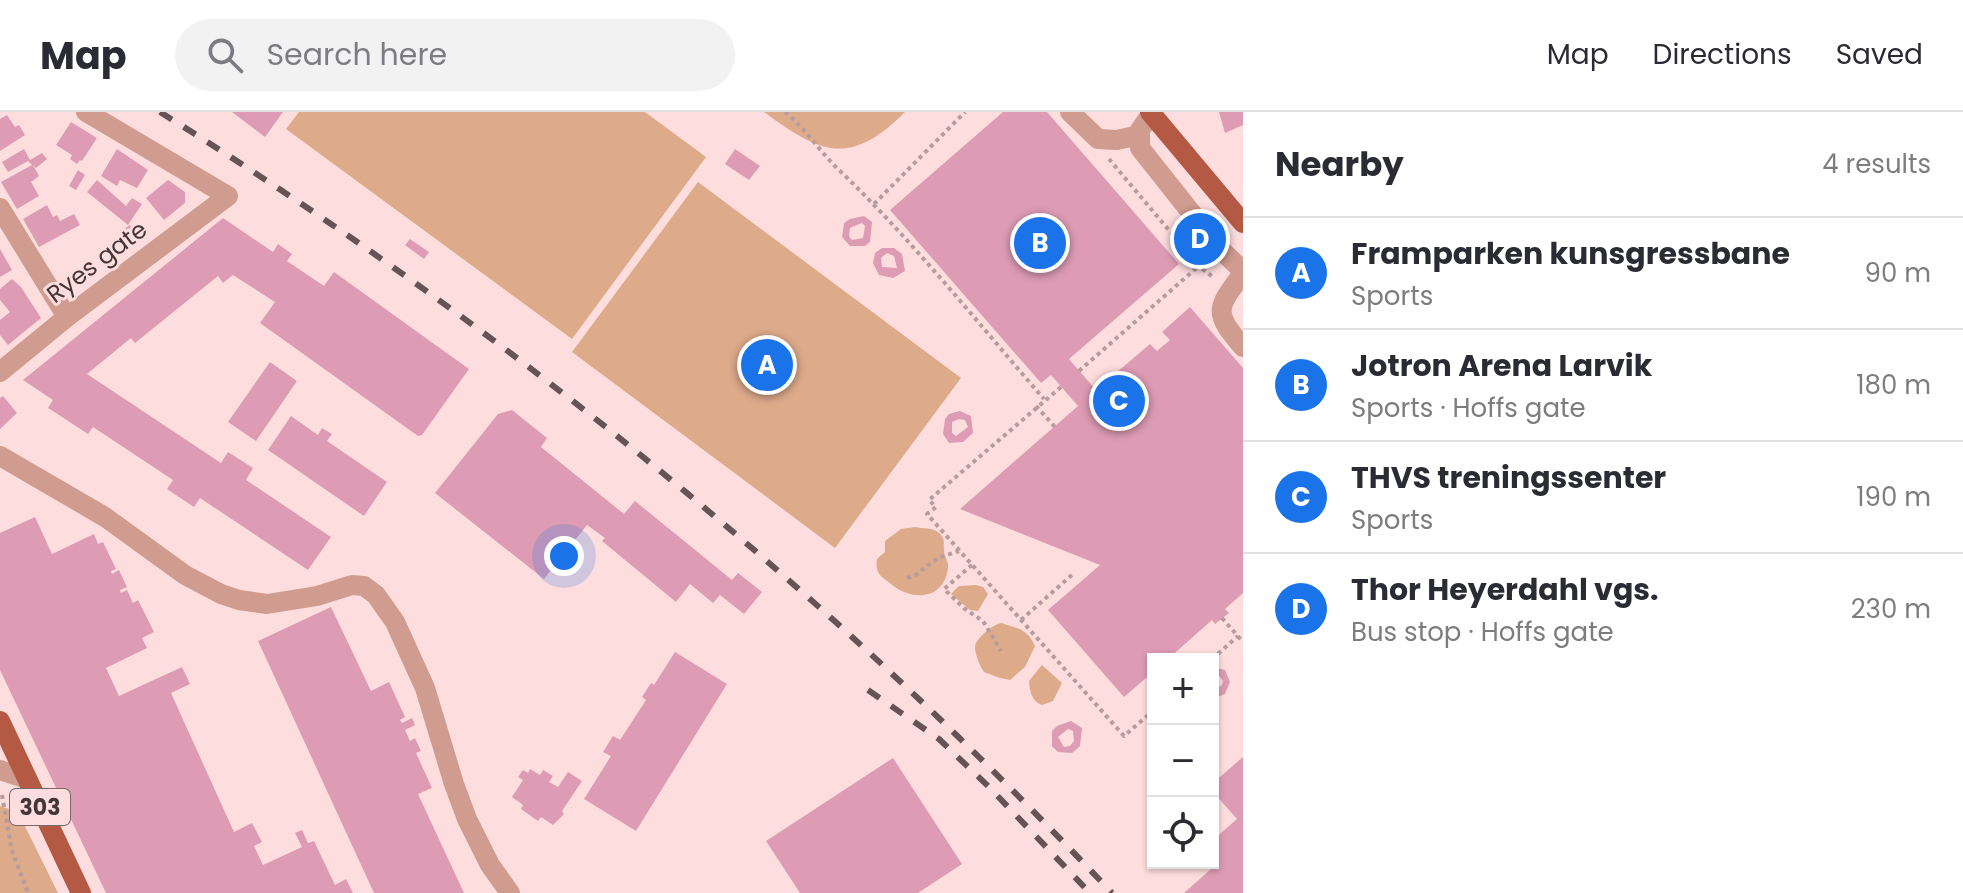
<!DOCTYPE html>
<meta charset="utf-8">
<style>
body{margin:0;font-family:Poppins,sans-serif;background:#f2f2f3;color:#2b2b33}
.controls{position:absolute;right:24px;bottom:24px;display:grid;overflow:hidden;border-radius:0px;box-shadow:0 2px 6px #0004}
.controls button{width:72px;height:72px;display:grid;place-items:center;padding:0;border:0;border-bottom:2px solid #e1e1e2;background:#fff;color:#2b2b33;font:40px sans-serif}
.you{position:absolute;left:564px;top:444px;width:28px;height:28px;margin:-20px;border:6px solid #fff;border-radius:50%;background:#1a73e8;box-shadow:0 0 0 12px #1a73e833}
.badge{display:grid;place-items:center;width:52px;height:52px;border-radius:50%;background:#1a73e8;color:#fff;font-size:26px;font-weight:700}
.pin{position:absolute;translate:-50% -50%;border:4px solid #fff;box-shadow:0 2px 8px #0006}
.list{margin:0;padding:0;list-style:none}
h2{display:flex;justify-content:space-between;align-items:center;height:104px;margin:0;padding:0 32px;font-size:34px}
h2 small{font-size:26px;font-weight:400;color:#7c7c81}
.list li{display:grid;grid-template-columns:52px 1fr auto;gap:24px;align-items:center;box-sizing:border-box;height:112px;padding:0 32px;border-top:2px solid #e1e1e2}
.list b{display:block;font-size:30px;white-space:nowrap}
.list p{margin:0;font-size:26px;white-space:nowrap;color:#7c7c81}
.list em{font-size:26px;font-style:normal;color:#7c7c81}
.icon{flex:none;width:44px;height:44px;fill:none;stroke:currentColor;stroke-width:2;stroke-linecap:round;stroke-linejoin:round}
.map{position:relative;flex:none;width:1243px;height:781px;overflow:hidden}
header{display:flex;align-items:center;gap:48px;box-sizing:border-box;height:112px;padding:0 40px;background:#fff;border-bottom:2px solid #e1e1e2}
header strong{font-size:38px}
nav{display:flex;gap:44px;margin-inline-start:auto;font-size:28px}
.search{width:560px;height:72px;background:#f2f2f3;display:flex;align-items:center;gap:20px;box-sizing:border-box;padding:0 28px;border-radius:44px;color:#7c7c81;font-size:30px}
main{display:flex}
aside{flex:1;background:#fff}
.map>svg:first-child{display:block}
.green{fill:#ddaa8a}
.building{fill:#dd9cb3;fill-rule:evenodd}
.lines{fill:none;stroke-linecap:round;stroke-linejoin:round}
.path{stroke:#b59c9d;stroke-width:4;stroke-dasharray:4 4;stroke-linecap:butt}
.minor{stroke:#cf9c8f;stroke-width:20}
.major{stroke:#b35944;stroke-width:20}
.rail{stroke:#645455;stroke-width:6;stroke-dasharray:14 14;stroke-linecap:butt}
.labels{text-anchor:middle;stroke-width:6;stroke-linejoin:round;paint-order:stroke}
.shield{fill:#feddde;stroke:#7b6869;stroke-width:2}
.shield-label{font-size:22px;font-weight:bold;fill:#433637}
.street-label{font-size:24px;fill:#433637;stroke:#feddde}
</style>
<header>
<strong>Map</strong>
<div class="search"><svg class="icon" aria-label="search" viewBox="0 0 24 24"><circle cx="10" cy="10" r="6"/><path d="M15 15l6 6"/></svg>Search here</div>
<nav><a>Map</a><a>Directions</a><a>Saved</a></nav>
</header>
<main>
<div class="map">
<svg width="1243" height="781" viewBox="0 0 1243 781">
<rect width="100%" height="100%" fill="#feddde"/>
<path class="green" d="M299,0H645L706,45L572,227L286,17Z
M764,0H905C849,56 820,41 764,0Z
M698,70L961,266L835,436L572,240Z
M915,415C923,417 932,415 939,421C946,427 943,431 944,438C944,445 949,449 948,456C944,489 911,489 891,472C880,463 875,462 877,447L885,440V429L901,417Z
M976,473L983,475L988,482L978,499L970,498L951,482L959,474Z
M1002,511C1017,517 1027,516 1035,534L1025,555L1010,568L1000,566L984,560C980,554 975,543 975,535C975,527 994,511 1002,511Z
M1042,553L1062,571L1053,589L1042,593C1031,589 1030,579 1029,569Z
M0,694L18,700L58,781H0Z"/>
<path class="building" d="M232,0H283L265,25Z
M1003,0H1047L1179,152L1069,247L1096,278L1150,232L1157,239L1170,228L1162,220L1190,195L1243,256V481L1225,497L1229,501L1215,512L1212,508L1168,547H1153V560L1124,585L1048,498L1100,453L960,397L1078,294L1051,263L1041,271L890,98Z
M1219,0H1243V13L1225,21Z
M7,3L15,15L19,13L25,23L0,39V7Z
M71,10L97,26L82,49L80,48L77,52L70,47L72,43L56,33Z
M24,37L30,48L42,41L47,47L36,56L33,53L39,64L31,70L39,84L17,97L1,70L32,53L28,49L8,60L2,50Z
M117,37L148,58L137,76L120,68L117,74L101,64Z
M735,37L760,54L749,68L725,52Z
M78,58L85,63L76,78L69,74Z
M97,68L126,94L132,86L142,92L128,113L87,80Z
M168,68L185,80V91L164,108L146,86Z
M47,93L53,105L57,103L60,109L74,102L80,113L39,135L23,107Z
M864,104L872,110L870,130L865,134H850L842,125L844,111L850,107ZM862,111L865,114L863,126L852,128L849,124L850,116Z
M223,106L273,140L278,132L292,142L287,149L324,174L334,160L469,257L422,323L418,324L260,211L275,190L233,163L223,171L218,164L135,231L131,226L87,262L221,351L228,340L253,356L246,368L331,425L308,458L200,386L194,395L167,377L173,368L93,315L88,322L59,303L48,296L53,288L23,268Z
M130,113L141,125L133,131L123,118Z
M410,127L429,140L424,147L405,133Z
M894,136L902,142L905,159L893,166L879,163L873,151L875,141L882,136ZM887,141L894,144L897,156L882,155L881,146Z
M0,137L12,158L0,165Z
M12,167L21,175L41,206L8,233L0,223V208L10,200L0,188V177Z
M270,250L297,269L256,329L228,310Z
M3,284L17,301L0,317V286Z
M512,298L547,326L541,335L624,402L635,389L732,468L738,461L762,480L744,502L720,483L713,491L690,472L676,490L602,429L605,426L587,413L544,467L435,381L498,302Z
M960,299L971,304L973,321L963,330L949,331L943,322L945,307L949,302ZM959,307L965,308L968,315L956,324L952,321V310Z
M291,304L318,323L322,316L332,322L327,329L387,370L364,404L268,338Z
M35,405L52,442L94,422L98,432L103,430L116,457L111,459L112,462L119,458L127,475L120,478L121,481L127,478L133,491L138,488L154,520L142,526L147,536L106,556L119,584L182,555L190,572L171,581L234,720L252,711L262,730L254,734L263,753L302,735L295,721L302,718L308,731L314,729L335,773L346,767L353,781H106L0,558V421Z
M331,495L371,579L389,570L405,605L400,608L402,611L412,606L415,613L405,618L410,629L415,626L421,639L416,641L432,676L418,682L464,781H374L258,529Z
M675,540L727,572L636,719L584,687L611,644L603,640L613,624L620,628L646,588L642,585L651,571L654,573Z
M1213,555L1225,558L1230,570L1225,582L1213,587V579L1222,573L1223,569L1218,562H1213Z
M1071,609L1082,616L1080,634L1072,641L1058,640L1052,634V619L1057,614ZM1068,617L1073,619L1074,629L1070,634L1064,635L1058,625Z
M1243,645V781H1184L1211,757L1206,751H1213V728L1237,707L1213,680V671Z
M893,646L962,752L918,781H800L766,729Z
M530,657L540,663L543,658L553,664L549,670L558,675L568,660L582,669L562,699L564,702L553,713L541,705L538,709L521,697L523,693L512,685L523,668L518,665L523,658L528,661Z"/>
<g class="lines">
<path class="path" d="M785,0C806,17 820,40 839,58C913,129 977,210 1044,287
M1109,47L1199,154L1214,166
M874,92L965,0
M1079,259L1201,152
M1061,275L929,388L936,395L927,402L1124,624L1153,599
M1036,294L1055,315
M972,453L944,477L965,497L983,509L1001,539
M907,466L914,464L938,446L959,439
M1222,506L1243,530
M1021,508L1074,461
M1212,547L1238,524
M2,683L12,739L28,781"/>
<path class="minor" d="M1070,0L1098,27L1117,28L1139,23
M1152,1L1140,18V36L1220,137L1243,159
M0,96L67,205
M1243,161C1216,197 1213,200 1243,235
M0,260L67,205L228,84L86,0
M0,344L105,405L185,463L221,482L239,488L267,492L317,484L352,473L364,474L376,483L395,510L425,576L454,672L467,707L490,753L510,781
M0,658L27,667"/>
<path class="major" d="M1150,0L1243,111
M0,609L81,781"/>
<path class="rail" d="M160,0C509,218 830,481 1112,781
M868,578L939,627L988,674L1090,781"/>
</g>
<g class="labels">
<rect class="shield" x="10" y="677" width="60" height="36" rx="6"/>
<g class="shield-label">
<text x="40" y="703">303</text>
</g>
<g class="street-label">
<text transform="translate(97 150) rotate(-37)" y="8">Ryes gate</text>
</g>
</g>
</svg>
<div class="controls">
<button>+</button>
<button>−</button>
<button><svg class="icon" aria-label="locate" viewBox="0 0 24 24"><circle cx="12" cy="12" r="6"/><path d="M12 2v4M12 18v4M2 12h4M18 12h4"/></svg></button>
</div>
<div class="you"></div>
<div class="pin badge" style="left:767px;top:253px">A</div>
<div class="pin badge" style="left:1040px;top:131px">B</div>
<div class="pin badge" style="left:1119px;top:289px">C</div>
<div class="pin badge" style="left:1200px;top:127px">D</div>
</div>
<aside>
<h2>Nearby<small>4 results</small></h2>
<ul class="list">
<li><span class="badge">A</span><div><b>Framparken kunsgressbane</b><p>Sports</p></div><em>90 m</em></li>
<li><span class="badge">B</span><div><b>Jotron Arena Larvik</b><p>Sports · Hoffs gate</p></div><em>180 m</em></li>
<li><span class="badge">C</span><div><b>THVS treningssenter</b><p>Sports</p></div><em>190 m</em></li>
<li><span class="badge">D</span><div><b>Thor Heyerdahl vgs.</b><p>Bus stop · Hoffs gate</p></div><em>230 m</em></li>
</ul>
</aside>
</main>
